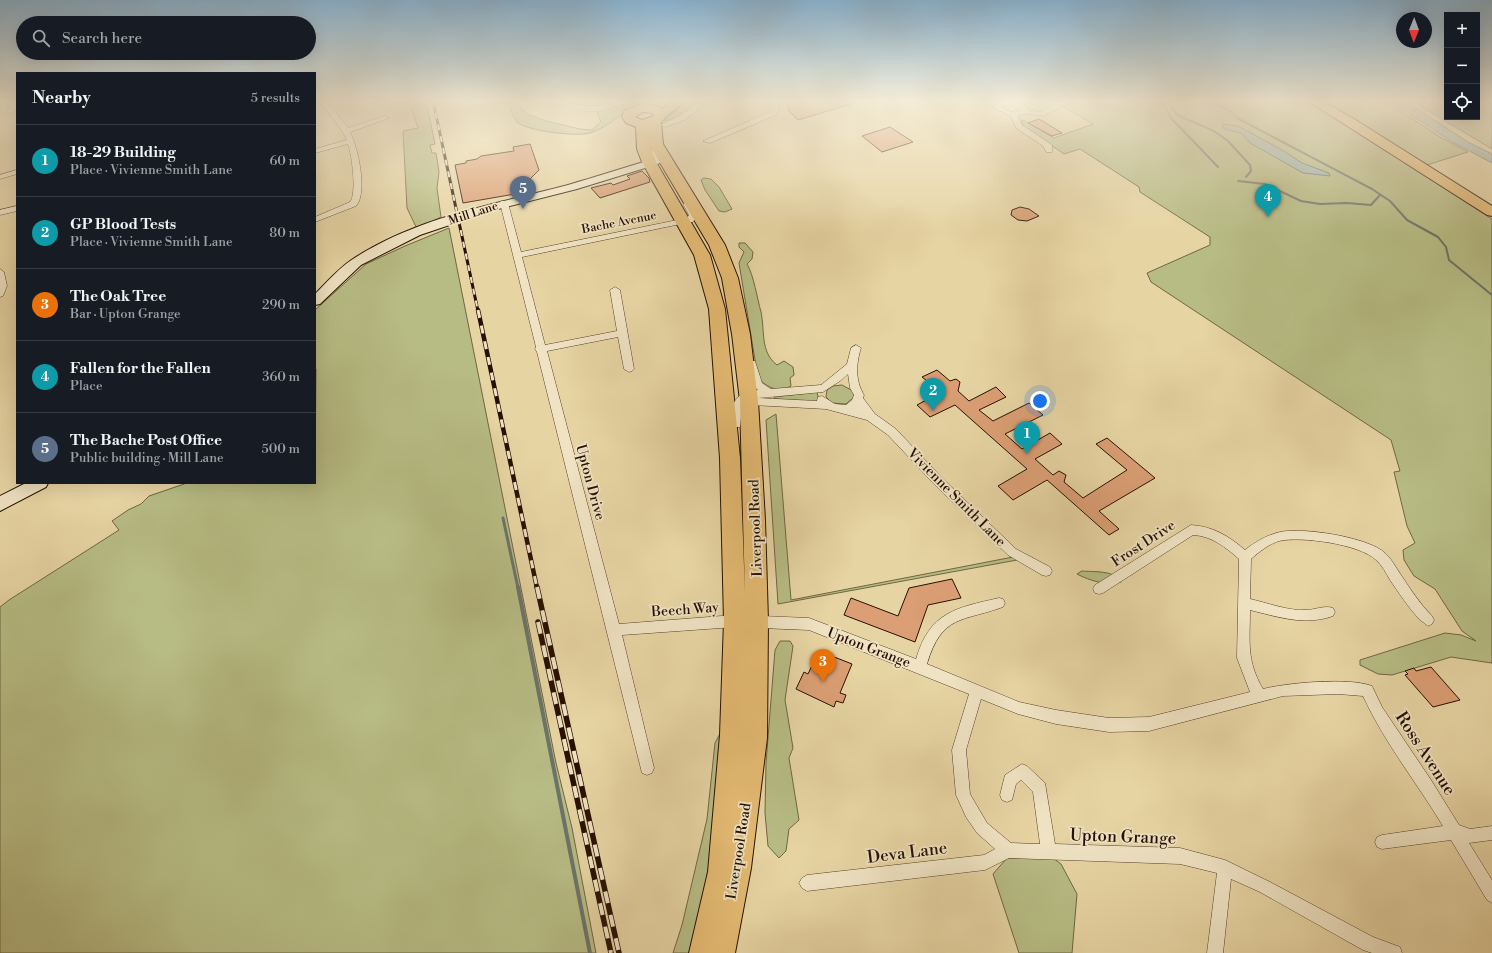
<!DOCTYPE html>
<meta charset="utf-8">
<style>
body{margin:0;font-family:"Libre Bodoni",serif;background:#242831;color:#f1f3f6}
.controls{position:absolute;right:12px;top:12px;display:grid;overflow:hidden;border-radius:0px;box-shadow:0 4px 16px #0002}
.controls button{width:36px;height:36px;display:grid;place-items:center;padding:0;border:0;border-bottom:1px solid #363941;background:#171b24;color:#f1f3f6;font:20px sans-serif}
.compass{position:absolute;left:1396px;top:12px;width:36px;height:36px;border-radius:50%;background:#171b24;box-shadow:0 4px 16px #0002;rotate:181deg}
.you{position:absolute;left:1040px;top:401px;width:14px;height:14px;margin:-10px;border:3px solid #fff;border-radius:50%;background:#1a73e8;box-shadow:0 0 0 6px #1a73e833}
.badge{display:grid;place-items:center;width:26px;height:26px;border-radius:50%;background:#8c9099;color:#fff;font-size:13px;font-weight:700}
.pin{position:absolute;translate:-50% -33px;filter:drop-shadow(0 1px 2px #0008)}
.pin::after{content:'';position:absolute;top:21px;width:14px;height:12px;background:inherit;clip-path:polygon(0 0,100% 0,50% 100%)}
.list{margin:0;padding:0;list-style:none}
h2{display:flex;justify-content:space-between;align-items:center;height:52px;margin:0;padding:0 16px;font-size:17px}
h2 small{font-size:13px;font-weight:400;color:#9ea1a6}
.list li{display:grid;grid-template-columns:26px 1fr auto;gap:12px;align-items:center;box-sizing:border-box;height:72px;padding:0 16px;border-top:1px solid #363941}
.list b{display:block;font-size:15px;white-space:nowrap}
.list p{margin:0;font-size:13px;white-space:nowrap;color:#9ea1a6}
.list em{font-size:13px;font-style:normal;color:#9ea1a6}
.icon{flex:none;width:22px;height:22px;fill:none;stroke:currentColor;stroke-width:2;stroke-linecap:round;stroke-linejoin:round}
.map{position:relative;flex:none;width:1492px;height:953px;overflow:hidden}
.search{position:absolute;background:#171b24;box-shadow:0 4px 16px #0002;left:16px;top:16px;width:300px;height:44px;display:flex;align-items:center;gap:10px;box-sizing:border-box;padding:0 14px;border-radius:22px;color:#9ea1a6;font-size:15px}
.panel{position:absolute;background:#171b24;box-shadow:0 4px 16px #0002;left:16px;top:72px;width:300px;height:412px;border-radius:0px}
.map>svg:first-child{display:block}
.green{fill:#b7bc84;stroke:#6f6642}
.water{fill:#9bb5b1;stroke:#6d736a}
.lines{fill:none;stroke-linecap:round;stroke-linejoin:round}
.stream-far2{stroke:#6d736a;stroke-width:2}
.stream-far1{stroke:#6d736a;stroke-width:3}
.stream{stroke:#6d736a;stroke-width:4}
.building{fill:#dc9f75;stroke:#270f00}
.street-casing{stroke:#574029;stroke-width:1}
.secondary-casing{stroke:#270f00;stroke-width:2}
.primary-casing{stroke:#270f00;stroke-width:2}
.highway-casing{stroke:#270f00;stroke-width:2}
.street{fill:#efe3c3;fill-rule:evenodd}
.secondary{fill:#efe3c3;fill-rule:evenodd}
.primary{fill:#e4ba72;fill-rule:evenodd}
.highway{fill:#e4ba72;fill-rule:evenodd}
.rail-far2-casing{stroke:#270f00;stroke-width:3}
.rail-far1-casing{stroke:#270f00;stroke-width:4.5}
.rail-casing{stroke:#270f00;stroke-width:5.5}
.rail-far2{stroke:#efe3c3;stroke-width:2;stroke-dasharray:6;stroke-linecap:butt}
.rail-far1{stroke:#efe3c3;stroke-width:3;stroke-dasharray:8;stroke-linecap:butt}
.rail{stroke:#efe3c3;stroke-width:4;stroke-dasharray:12;stroke-linecap:butt}
.labels{text-anchor:middle;stroke-width:3.5;stroke-linejoin:round;paint-order:stroke}
.far-street-label{font-size:12px;fill:#270f00;stroke:#efe3c3}
.street-label{font-size:14px;fill:#270f00;stroke:#efe3c3}
.near-street-label{font-size:17px;fill:#270f00;stroke:#efe3c3}
</style>
<div class="map">
<svg width="1492" height="953" viewBox="0 0 1492 953">
<rect width="100%" height="100%" fill="#e7d4a3"/>
<filter id="stains"><feTurbulence type="fractalNoise" baseFrequency=".005" numOctaves="4"/><feColorMatrix values="0 0 0 0 .2 0 0 0 0 .09 0 0 0 0 .02 0 0 0 .5 -.17"/></filter>
<radialGradient id="worn" r=".72"><stop offset=".6" stop-color="#630" stop-opacity="0"/><stop offset="1" stop-color="#630" stop-opacity=".3"/></radialGradient>
<path class="green" d="M497,101H519L518,105L527,114L546,121L580,129L592,130L601,122L596,110L620,104L625,106L629,101H639C625,112 608,127 590,133C577,137 529,131 518,123C513,118 511,110 508,104Z
M686,101H701L677,117L664,121Z
M1075,101H1308L1492,219V663L1451,657L1392,675L1378,674L1360,665V660L1445,633L1461,635L1476,641L1462,631L1435,589L1414,576L1404,560L1403,550L1415,543L1407,526L1394,472L1400,471L1391,440L1151,282L1147,273L1210,245V237L1140,192L1139,187L1080,149L1064,154L1023,126L1021,121H1025L1054,138L1093,124L1064,107Z
M1326,101H1385L1442,138L1468,152L1427,165Z
M1412,101H1447V117H1477V101H1492V149Z
M424,103L427,106L435,144L430,145L432,153H436L439,172L437,188L441,217L417,229L407,208L403,131L418,128L411,107Z
M704,178L711,179L719,187L732,209L725,212L719,211L705,190L701,180Z
M449,228L556,763L572,828L596,953H0V607L9,600L119,530L112,521L128,510L141,504L149,496L187,483H315L316,369L315,368V310L366,264L405,246Z
M739,243H745L753,252L752,259L747,264C754,276 757,298 761,312C765,331 760,352 777,365L784,361L793,367L794,375L790,378L791,386C778,393 768,388 758,378L739,263L744,252L739,247Z
M842,385L853,391L854,397L846,404L832,403L826,397L827,390L833,386Z
M817,392L819,402L775,399L774,397Z
M776,414L791,600L1013,557L1017,560L778,604L766,420Z
M1082,571C1094,572 1115,570 1121,582C1108,586 1090,581 1077,574Z
M780,641H790L793,646L785,700L793,748L789,758L799,820L789,829L786,851L779,858L768,846L765,813L766,763L775,650Z
M728,718C718,797 712,877 689,953H673L682,925L707,819L715,743Z
M1007,858H1053L1061,864L1077,894L1072,953H1019L993,874Z"/>
<path class="water" d="M1390,101H1405L1468,142L1492,154V163L1449,140Z
M1222,124L1238,126L1282,150L1302,163L1329,173L1330,176L1303,173L1250,143L1241,133L1224,129Z"/>
<g class="lines">
<path class="stream-far2" d="M1162,101L1171,118L1218,167
M1192,101C1207,103 1228,105 1237,118L1372,189L1390,201L1407,220L1438,237L1446,247L1449,260L1492,295
M1171,106L1177,115L1214,131L1228,141L1250,165L1251,171L1246,177
M1238,181L1265,184L1301,201L1320,204L1347,203L1371,205L1380,195"/>
<path class="stream-far1" d="M503,518L518,588"/>
<path class="stream" d="M518,587L590,953"/>
</g>
<path class="building" d="M788,101H853L854,103L798,120L788,110Z
M1039,119L1062,133L1052,136L1028,123Z
M890,127L913,142L882,152L862,136Z
M530,144L539,170L515,194L463,203L455,165L466,163V161L477,159L481,156L514,151L513,147Z
M642,171L649,178L650,182L600,198L591,188L611,183L613,185L630,179L627,176Z
M1020,207L1029,209L1039,216L1027,221L1018,220L1011,215L1012,210Z
M937,370L950,381L956,379L960,382L958,391L969,401L996,387L1006,397L979,410L993,421L1029,403L1043,415L1005,434L1022,449L1050,433L1062,444L1035,459L1053,475L1059,471L1066,475L1064,482L1083,498L1127,470L1096,444L1107,438L1155,478L1099,511L1119,529L1109,535L1047,480L1013,500L998,486L1027,469L955,405L930,417L917,405L941,392L922,377Z
M952,579L961,598L928,605L915,642L844,615L851,598L898,616L909,588Z
M819,651L852,664L840,693L846,695L843,703L836,701L834,707L796,689L804,672L808,674Z
M1431,667L1460,700L1433,707L1405,675L1408,674L1405,671L1414,668L1416,671Z"/>
<g class="lines">
<g class="street-casing">
<path id="street" d="M320,101H327L348,128L385,116L389,118L350,132C358,147 368,193 356,206L315,222V217L350,202C357,194 352,155 348,144L315,153V149L347,140L342,131Z
M561,101C572,101 581,107 592,106C604,106 613,101 624,101C610,114 575,115 561,101Z
M701,101H709L685,120L665,127L661,125L679,116Z
M772,101H778L779,108L776,115L710,143L703,141L770,112Z
M1010,101L1025,105L1028,110L1040,112L1062,101H1071L1044,116L1024,114L1018,116L1022,125L1052,145V152H1046L1043,146L1016,128L1011,116L992,107L1000,102ZM1006,106H1014L1021,110L1011,112L1001,107Z
M13,104L17,106L14,112L7,114L6,112L11,105Z
M17,170V174L0,179V175Z
M501,201H507L508,203L521,252L687,218L689,215L683,204L687,202H690L697,215L693,222H690L522,257L545,345L617,331L610,290L615,287L620,290L634,369L632,371L629,372L624,369L618,337L547,351L619,624L735,615L809,618L916,659C930,612 955,608 999,598L1003,599L1005,603L1003,607C962,622 942,614 927,664L1019,702L1056,710L1109,718L1149,717L1250,692L1237,658L1239,559C1225,547 1212,536 1193,535L1103,593L1099,594L1095,593L1093,589L1095,585L1191,525C1212,526 1229,536 1245,550C1255,542 1267,535 1280,532C1302,527 1368,537 1385,553C1392,559 1396,568 1401,575C1411,590 1420,604 1432,616L1434,620L1432,624L1428,626L1419,619C1408,607 1399,593 1390,580C1386,573 1382,565 1376,560C1360,544 1300,536 1279,541C1269,544 1259,552 1251,559L1250,599C1268,603 1288,611 1306,610C1315,610 1324,605 1333,608L1335,612L1333,616C1305,626 1278,617 1250,610C1250,642 1246,660 1263,689C1286,683 1349,677 1372,686L1382,707L1431,780L1459,825L1470,829L1492,826V840L1469,843L1492,880V903L1487,900L1451,840L1382,849L1377,847L1375,842L1377,837L1382,835L1443,826C1417,783 1384,742 1363,696L1338,694L1283,696L1149,731L1109,732L1056,724L1018,714L981,699L966,750L970,794L987,823L1011,843L1040,844L1033,792L1021,780L1016,784L1012,800L1007,802L1002,800L1000,795L1005,775L1022,764L1027,766L1045,783L1055,844L1180,848L1225,860L1270,882L1373,937L1400,947L1402,953H1372L1363,950L1260,892L1231,879L1223,953H1207L1217,873L1180,864L1009,858L985,870L807,891L802,888L799,883L802,878L807,875L984,855L995,849L977,833L966,817L956,795L952,750L969,694L809,630L735,627L622,635L654,768L652,773L647,775L642,773L537,352L535,349L536,347L500,203Z
M17,206V211L0,215V210Z
M0,269L4,272L7,286L3,296L0,297Z
M856,345L861,348C856,364 855,380 864,395L863,398L875,414L896,429L941,477L1016,549L1050,567L1052,571L1050,575L1046,576L1042,575L1008,555L933,483L888,435L867,420L826,409L752,405L748,404L747,400L742,407L740,427H732C726,415 733,398 745,392C749,391 754,391 758,390L752,385L747,363L749,361H755L762,383L771,389L821,385L847,364L851,348ZM848,374L850,388L854,395L852,400L846,405L835,404L822,396L818,397L817,401L758,398L823,392L840,381Z"/>
</g>
<g class="secondary-casing">
<path id="secondary" d="M656,141L661,144L664,160L658,164L577,189L494,210L420,235L361,265L320,304L315,305V294C327,282 339,268 353,259C417,217 496,204 568,185C596,177 623,168 650,160L652,159L651,144Z
M26,483H48L46,487L0,511V496Z"/>
</g>
<g class="primary-casing">
<path id="primary" d="M673,101H686L664,118H656L654,116L656,114Z
M1308,101H1322L1354,119L1492,206V216L1487,215Z"/>
</g>
<g class="highway-casing">
<path id="highway" d="M642,104L661,107L666,116L661,123L663,144L725,245L738,278L750,334L758,401L765,520L768,621L767,738L751,868L735,953H689L708,872L720,735L724,621L720,458L709,309L694,255L642,162L637,149L636,127L626,123L622,117L625,110ZM643,112L652,113L654,116L642,120L635,117ZM650,146L709,245L722,278L732,334L740,401L745,594L740,458L725,309L710,255L656,162Z"/>
</g>
<use href="#street" class="street"/>
<use href="#secondary" class="secondary"/>
<use href="#primary" class="primary"/>
<use href="#highway" class="highway"/>
<g class="rail-far2-casing">
<path id="rail-far2" d="M433,101L478,311"/>
</g>
<g class="rail-far1-casing">
<path id="rail-far1" d="M478,310L537,588"/>
</g>
<g class="rail-casing">
<path id="rail" d="M537,587L619,953
M538,622L611,953"/>
</g>
<use href="#rail-far2" class="rail-far2"/>
<use href="#rail-far1" class="rail-far1"/>
<use href="#rail" class="rail"/>
</g>
<linearGradient id="sky" x2="0" y2="1"><stop stop-color="#89b4d2"/><stop offset="0.43" stop-color="#f4ecd6"/><stop offset="1" stop-color="#f4ecd6" stop-opacity="0"/></linearGradient>
<rect width="1492" height="234" fill="url(#sky)"/>
<g class="labels">
<g class="far-street-label">
<text transform="translate(473 213) rotate(-18)" y="4">Mill Lane</text>
<text transform="translate(619 222) rotate(-11)" y="4">Bache Avenue</text>
</g>
<g class="street-label">
<text transform="translate(591 482) rotate(75)" y="5">Upton Drive</text>
<text transform="translate(957 497) rotate(45)" y="5">Vivienne Smith Lane</text>
<text transform="translate(755 528) rotate(-92)" y="5">Liverpool Road</text>
<text transform="translate(1143 543) rotate(-33)" y="5">Frost Drive</text>
<text transform="translate(685 609) rotate(-4)" y="5">Beech Way</text>
<text transform="translate(869 647) rotate(21)" y="5">Upton Grange</text>
<text transform="translate(738 851) rotate(-81)" y="5">Liverpool Road</text>
</g>
<g class="near-street-label">
<text transform="translate(1426 753) rotate(57)" y="6">Ross Avenue</text>
<text transform="translate(1123 836) rotate(2)" y="6">Upton Grange</text>
<text transform="translate(907 852) rotate(-7)" y="6">Deva Lane</text>
</g>
</g>
<rect width="100%" height="100%" filter="url(#stains)"/>
<rect width="100%" height="100%" fill="url(#worn)"/>
</svg>
<div class="controls">
<button>+</button>
<button>−</button>
<button><svg class="icon" aria-label="locate" viewBox="0 0 24 24"><circle cx="12" cy="12" r="6"/><path d="M12 2v4M12 18v4M2 12h4M18 12h4"/></svg></button>
</div>
<svg class="compass" viewBox="-18 -18 36 36"><path d="M0-13l5 13h-10z" fill="#e53935"/><path d="M0 13l5-13h-10z" fill="#9ea1a6"/></svg>
<div class="you"></div>
<div class="pin badge" style="left:1027px;top:454px;background:#0f9aa8">1</div>
<div class="pin badge" style="left:933px;top:411px;background:#0f9aa8">2</div>
<div class="pin badge" style="left:823px;top:682px;background:#e8710a">3</div>
<div class="pin badge" style="left:1268px;top:217px;background:#0f9aa8">4</div>
<div class="pin badge" style="left:523px;top:209px;background:#5c6f8a">5</div>
<div class="search"><svg class="icon" aria-label="search" viewBox="0 0 24 24"><circle cx="10" cy="10" r="6"/><path d="M15 15l6 6"/></svg>Search here</div>
<section class="panel">
<h2>Nearby<small>5 results</small></h2>
<ul class="list">
<li><span class="badge" style="background:#0f9aa8">1</span><div><b>18-29 Building</b><p>Place · Vivienne Smith Lane</p></div><em>60 m</em></li>
<li><span class="badge" style="background:#0f9aa8">2</span><div><b>GP Blood Tests</b><p>Place · Vivienne Smith Lane</p></div><em>80 m</em></li>
<li><span class="badge" style="background:#e8710a">3</span><div><b>The Oak Tree</b><p>Bar · Upton Grange</p></div><em>290 m</em></li>
<li><span class="badge" style="background:#0f9aa8">4</span><div><b>Fallen for the Fallen</b><p>Place</p></div><em>360 m</em></li>
<li><span class="badge" style="background:#5c6f8a">5</span><div><b>The Bache Post Office</b><p>Public building · Mill Lane</p></div><em>500 m</em></li>
</ul>
</section>
</div>
